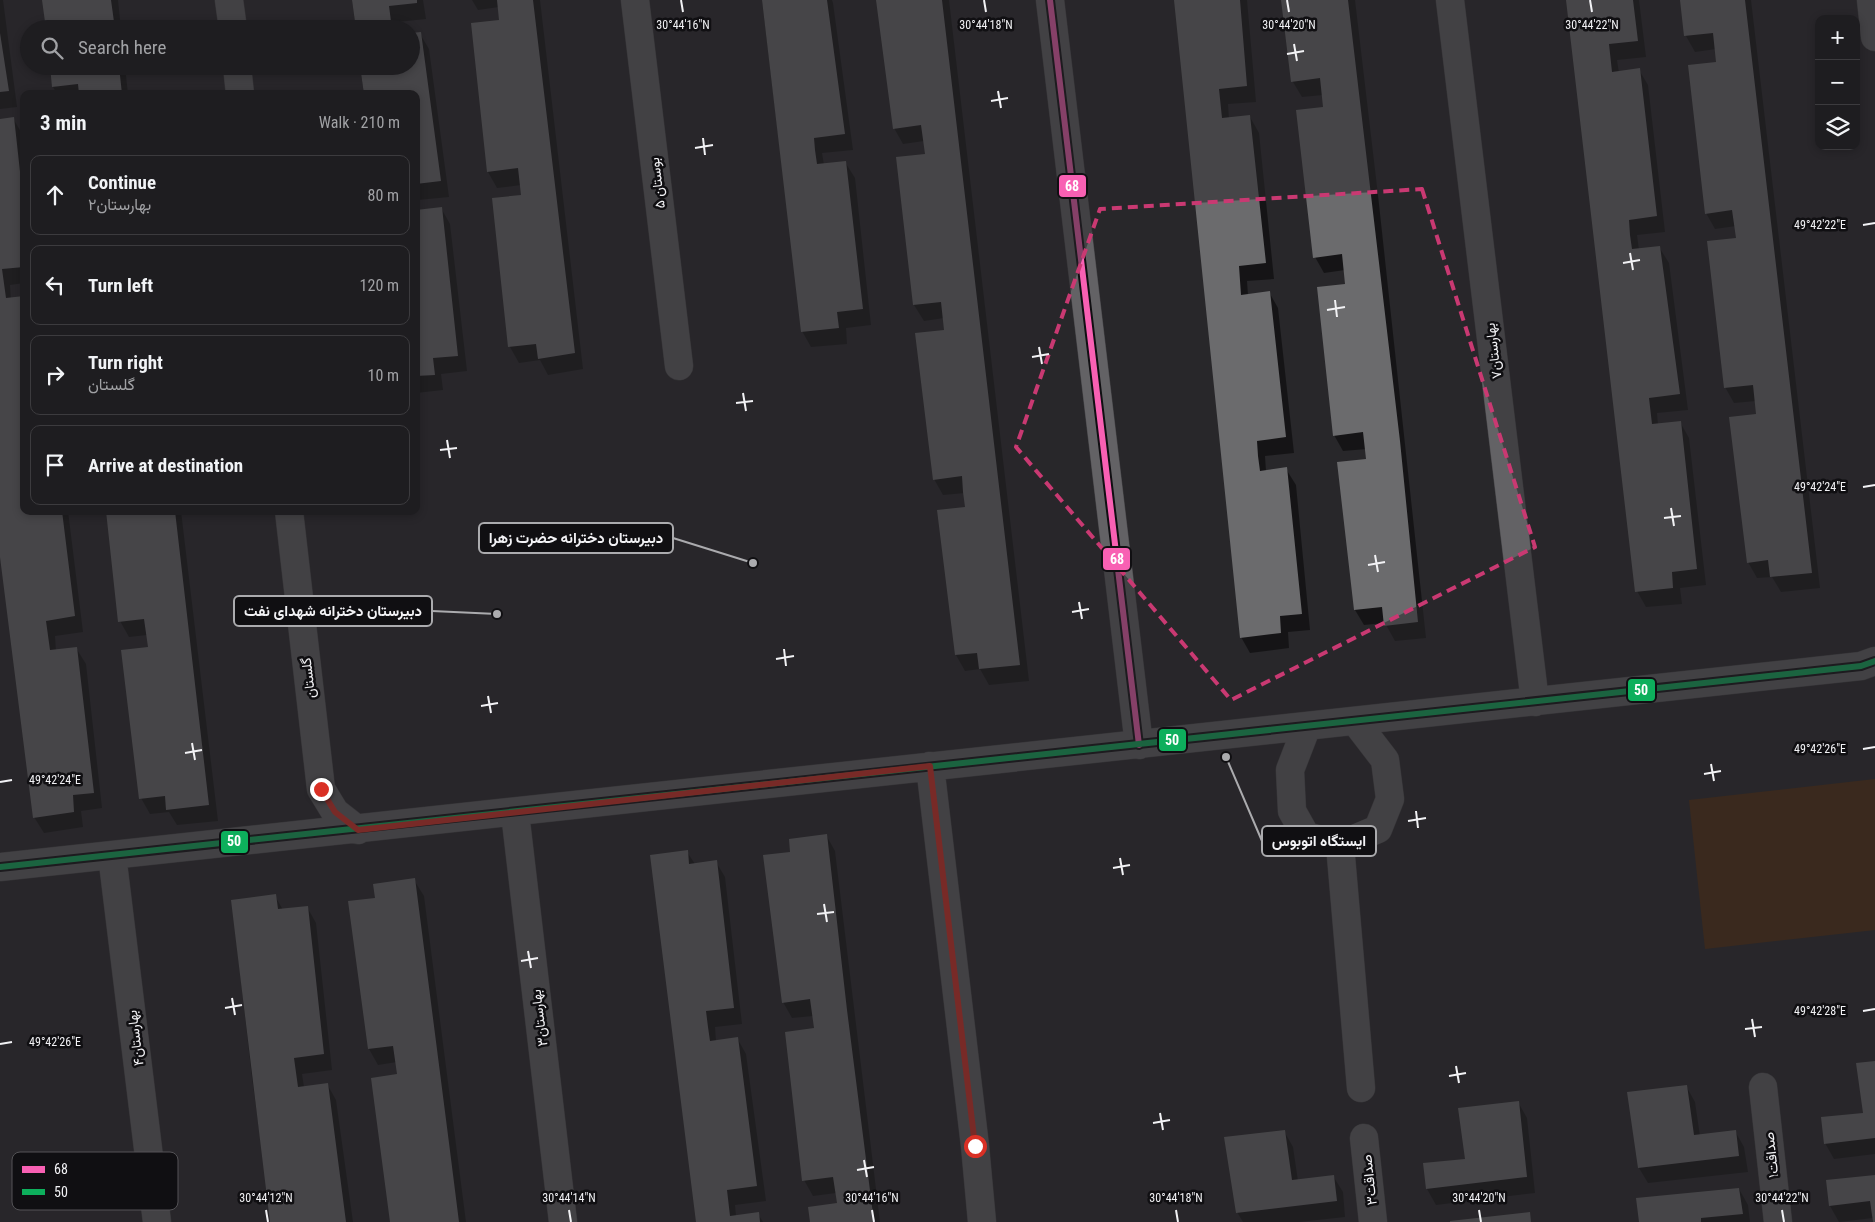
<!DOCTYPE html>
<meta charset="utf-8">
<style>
body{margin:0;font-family:"Roboto Condensed",Vazirmatn,sans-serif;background:#262629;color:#f1f3f6}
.controls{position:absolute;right:15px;top:15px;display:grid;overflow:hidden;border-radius:10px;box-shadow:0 2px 8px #0003}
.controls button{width:45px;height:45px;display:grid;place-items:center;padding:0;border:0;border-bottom:1px solid #3c3b3e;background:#1e1d20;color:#f1f3f6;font:25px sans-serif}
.stop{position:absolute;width:15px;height:15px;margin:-11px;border:4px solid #d93025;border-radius:50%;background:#fff}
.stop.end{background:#d93025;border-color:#fff;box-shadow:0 1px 5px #0008}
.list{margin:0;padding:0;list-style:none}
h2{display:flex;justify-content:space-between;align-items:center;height:65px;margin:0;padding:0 20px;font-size:21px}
h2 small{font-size:16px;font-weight:400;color:#a1a2a5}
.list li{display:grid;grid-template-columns:32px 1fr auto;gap:15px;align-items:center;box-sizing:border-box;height:80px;margin:0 10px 10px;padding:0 10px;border:1px solid #3c3b3e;border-radius:10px}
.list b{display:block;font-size:19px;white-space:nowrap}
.list p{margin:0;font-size:16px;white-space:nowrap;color:#a1a2a5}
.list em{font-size:16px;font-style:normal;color:#a1a2a5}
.icon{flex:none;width:28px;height:28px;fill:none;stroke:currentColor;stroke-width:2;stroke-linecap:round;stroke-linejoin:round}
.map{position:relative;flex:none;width:1875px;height:1222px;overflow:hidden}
.search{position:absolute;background:#1e1d20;box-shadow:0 2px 8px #0003;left:20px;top:20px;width:400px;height:55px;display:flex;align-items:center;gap:12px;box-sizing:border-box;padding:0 18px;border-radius:28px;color:#a1a2a5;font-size:19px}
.panel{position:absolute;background:#1e1d20;box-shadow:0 2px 8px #0003;left:20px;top:90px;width:400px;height:425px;border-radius:10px}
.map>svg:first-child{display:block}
.green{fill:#512d10}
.shadow{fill:#0007}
.building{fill:#6b6b6d}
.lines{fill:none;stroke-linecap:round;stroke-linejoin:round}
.minor-casing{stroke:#464548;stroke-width:29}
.minor{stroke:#636265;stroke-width:28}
.bus-1-casing{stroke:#100f12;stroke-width:10}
.bus-2-casing{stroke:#100f12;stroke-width:10}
.bus-1{stroke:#f860b3;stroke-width:6}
.bus-2{stroke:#0daf5c;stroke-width:6}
.route{stroke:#d93025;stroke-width:6}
.marked{fill:none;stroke:#c93972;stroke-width:4;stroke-dasharray:10 6;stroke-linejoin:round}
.ticks{fill:none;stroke:#f2f2f5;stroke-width:2}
.labels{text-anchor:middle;stroke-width:5;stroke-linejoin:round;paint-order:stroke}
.street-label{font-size:14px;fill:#f2f2f5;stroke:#100f12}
.key{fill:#100f12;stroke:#545356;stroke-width:1}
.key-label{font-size:14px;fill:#f2f2f5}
.ticks-label{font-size:12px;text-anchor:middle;fill:#f2f2f5;stroke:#100f12;stroke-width:5;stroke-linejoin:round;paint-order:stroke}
.leader{fill:none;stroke:#ababae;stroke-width:2}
.callout-dot{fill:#ababae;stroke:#100f12;stroke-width:2}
.callout{fill:#100f12;stroke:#ababae;stroke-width:2}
.callout-label{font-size:15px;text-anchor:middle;font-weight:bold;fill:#f2f2f5}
.line-badge{stroke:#100f12;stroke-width:2}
.badge-label{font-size:14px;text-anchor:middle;font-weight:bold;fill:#fff}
</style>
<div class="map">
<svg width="1875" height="1222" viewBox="0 0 1875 1222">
<rect width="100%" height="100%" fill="#28272a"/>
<path class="green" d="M1875,779V930L1705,949L1689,800Z"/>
<path class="shadow" d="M0,0H3L17,107L0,109Z
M43,0H118L121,29H47Z
M352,0H423L426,19L397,22L398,29H356Z
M472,0H540L583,369L548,375L540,360L519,363L510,347L493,199L522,196L521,185L497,188L488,172L500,21L499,7L478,10Z
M762,0H832L833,3L853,150L822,153L824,165L845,162L855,178L871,325L846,328L847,344L811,347L802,331Z
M877,0H949L1029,681L989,685L980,669L965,671L956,655L966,508L965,493L943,495L934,479L946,331L944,318L924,321L914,305L905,230L926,155L924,141L903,144L894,128Z
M1175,0H1247L1256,102L1228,104L1229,119L1250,117L1259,133L1274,279L1247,281L1248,295L1269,292L1278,308L1294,453L1265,456L1266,471L1286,469L1296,485L1310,630L1288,632L1289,648L1250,653L1241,637Z
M1283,0H1355L1378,195L1426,638L1395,641L1385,623L1364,625L1355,610L1368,460L1367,449L1343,451L1334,435L1347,285L1345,270L1324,273L1315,257L1325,108L1323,95L1302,97L1293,82Z
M1568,0H1639L1646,57L1617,60L1619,73L1639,70L1648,85L1665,232L1637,235L1639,250L1659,247L1669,263L1688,410L1657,413L1658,425L1680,422L1689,438L1706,585L1680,588L1682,604L1646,607L1637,591Z
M1681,0H1751L1820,588L1781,592L1772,577L1757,578L1748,562L1758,415L1756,401L1734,403L1725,387L1737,239L1736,226L1715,229L1706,213L1718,63L1716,49L1695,52L1686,36Z
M420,34L429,49L449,197L418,200L420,211L441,208L450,224L467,371L441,374L443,390L416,393V94H364L360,66H411Z
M51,66H125L128,94H57L53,87Z
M13,118L22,134L24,146V283L10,285L24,511H68L83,632L55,636L56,651L76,648L86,664L102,808L81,811L83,827L44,833L34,817L0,540V120Z
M107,511H181L218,821L177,825L169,812L150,814L141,798L149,648L147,635L129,637L120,621Z
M826,835L835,851L880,1222H811L838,1204L836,1193L813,1196L804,1180L815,1029L813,1016L792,1018L783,1002L792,853Z
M687,852L695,864L716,862L725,877L742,1024L715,1027L716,1041L737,1038L746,1054L766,1201L735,1205L736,1216L758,1214L763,1222H697Z
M414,880L424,896L466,1222H391L398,1075L397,1062L378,1065L369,1049L350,902L376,899Z
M275,896L283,910L307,907L316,923L332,1070L302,1074L304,1087L327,1084L336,1100L353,1222H272L252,1078L232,901Z
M1875,1062V1154L1834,1159L1825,1143L1864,1115Z
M1686,1086L1695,1102L1700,1136L1735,1131L1744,1147L1748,1172L1648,1183L1639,1168Z
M1518,1102L1527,1118L1535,1193L1436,1205L1427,1189L1424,1164L1466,1160Z
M1284,1131L1293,1147L1298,1181L1333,1176L1343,1192L1345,1217L1299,1222H1243L1237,1212Z
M1875,1176V1222L1873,1218L1839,1222L1830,1206Z
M1739,1189L1748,1205L1750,1222H1640Z"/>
<path class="building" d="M42,0H111L115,29H46Z
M352,0H417V3L389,6L392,29H356Z
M497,0H533L575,353L538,359L536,344L508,347L492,198L521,195L518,168L487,172L471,23L499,20Z
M762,0H827L845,134L814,138L815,150L817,164L846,161L863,309L837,312L839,328L801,332Z
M876,0H942L1020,665L979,669L977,653L955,655L937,510L965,507L963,492L962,476L933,480L915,333L944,330L941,302L913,305L896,157L925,154L921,125L893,129Z
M1174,0H1240L1247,86L1219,89L1222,118L1250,115L1266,263L1239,266L1241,295L1270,291L1286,437L1257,441L1258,456L1260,471L1287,467L1302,614L1280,616L1281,633L1240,638Z
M1281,0H1348L1400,441L1418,622L1384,626L1382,607L1354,610L1337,462L1366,459L1363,432L1333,436L1317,287L1345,284L1342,254L1313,258L1296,110L1323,107L1320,78L1291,82Z
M1566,0H1633L1638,41L1609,44L1612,72L1640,68L1657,216L1629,220L1630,235L1632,249L1660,246L1680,394L1649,398L1652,424L1681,421L1697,569L1672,572L1673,588L1635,592Z
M1680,0H1745L1812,573L1770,577L1768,560L1747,563L1729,417L1756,414L1753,385L1724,388L1707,241L1736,238L1732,210L1705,214L1688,65L1716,62L1713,33L1684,36Z
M421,32L441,181L416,184V94H364L360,66H411V33Z
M0,33L9,91L0,92Z
M50,66H119L122,94H79L78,84L52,87Z
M14,117L24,208V267L2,269L6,298L24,296V511H62L75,616L46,621L50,650L77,647L94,793L73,795L74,812L33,818L0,557V119Z
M442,207L458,356L433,358L435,375L416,376V210Z
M106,511H175L209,805L166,810L165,796L139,799L121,650L148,647L144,619L118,622Z
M827,834L847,1010L874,1222H810L808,1207L837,1203L833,1177L802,1181L785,1032L814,1028L810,999L782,1003L763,855L790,852L789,839Z
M688,850L689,864L717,860L734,1008L706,1011L708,1027L710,1041L738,1037L757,1186L727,1190L730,1216L759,1212L760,1222H696L650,855Z
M415,878L449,1143L459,1222H390L371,1078L397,1074L393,1046L368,1049L348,901L375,898L373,884Z
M276,894L278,909L308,906L324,1054L294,1058L298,1087L328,1083L346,1222H270L231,900Z
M1875,1061V1138L1824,1144L1821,1117L1863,1113L1856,1063Z
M1687,1085L1694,1135L1736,1130L1739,1156L1638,1168L1627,1092Z
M1519,1101L1527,1177L1426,1189L1423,1163L1465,1159L1458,1108Z
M1285,1130L1292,1180L1334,1175L1337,1201L1236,1213L1224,1137Z
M1875,1175V1222H1873L1870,1201L1829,1206L1826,1180Z
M1739,1188L1743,1214L1701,1218V1222H1639L1636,1198Z
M1530,1212L1531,1222H1450V1221Z"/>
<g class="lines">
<g class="minor-casing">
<path id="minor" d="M229,0L233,29
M635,0L679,366
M1050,0L1139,745
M1450,0L1535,702
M1871,0L1875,37
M237,66L240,94
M289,511L321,789L335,812L358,830
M1307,726L1290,770L1292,811L1306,836L1340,845L1378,829L1390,799L1385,760L1355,721
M930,766L975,1146L982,1222
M515,813L563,1222
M1340,845L1361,1088
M112,855L157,1222
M0,867L1861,666L1875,661
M1763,1087L1778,1222
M1364,1138L1373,1222"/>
</g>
<use href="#minor" class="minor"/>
<g class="bus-1-casing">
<path id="bus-1" d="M1050,0L1139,745"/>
</g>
<g class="bus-2-casing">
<path id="bus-2" d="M0,867L1861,666L1875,661"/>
</g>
<use href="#bus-1" class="bus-1"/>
<use href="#bus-2" class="bus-2"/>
</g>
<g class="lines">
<path class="route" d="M321,789L335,812L358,830L930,766L975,1146"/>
</g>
<path d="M0 0H1875V1222H0ZM1422,189L1535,547L1231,700L1016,447L1100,209Z" fill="#28272a" fill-opacity=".55" fill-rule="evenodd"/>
<path class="marked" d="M1422,189L1535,547L1231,700L1016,447L1100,209Z"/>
<path class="ticks" d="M681,0L683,12M984,0L986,12M1287,0L1289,12M1590,0L1592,12M1294,44L1297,61M1287,54L1304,51M998,91L1001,108M991,101L1008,98M703,138L705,155M695,148L713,145M1863,225L1875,223M1630,253L1633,270M1623,263L1640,260M1335,300L1337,317M1327,310L1345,307M1039,347L1042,364M1032,357L1049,354M743,393L746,411M736,403L753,401M447,440L450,458M440,450L457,448M1863,487L1875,485M1671,508L1674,526M1664,518L1681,516M1375,555L1378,572M1368,565L1385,562M1079,602L1082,619M1072,612L1089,609M784,649L786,666M776,659L794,656M488,696L491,713M481,706L498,703M192,743L195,760M1863,749L1875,747M185,753L202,750M1711,764L1714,781M1704,774L1721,771M0,782L12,780M1416,811L1418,828M1408,821L1426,818M1120,858L1123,875M1113,868L1130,865M824,904L827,922M817,914L834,912M528,951L531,968M521,961L538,958M232,998L235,1015M225,1008L242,1005M1863,1011L1875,1009M1752,1019L1755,1037M1745,1029L1762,1027M0,1044L12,1042M1456,1066L1459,1083M1449,1076L1466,1073M1160,1113L1163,1130M1153,1123L1170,1120M864,1160L867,1177M857,1170L874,1167M266,1210L268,1222M569,1210L571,1222M872,1210L874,1222M1176,1210L1178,1222M1479,1210L1481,1222M1782,1210L1784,1222"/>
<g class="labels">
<g class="street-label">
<text transform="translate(657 183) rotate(-97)" y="5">بوستان ۵</text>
<text transform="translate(1493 351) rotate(-97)" y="5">بهارستان۷</text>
<text transform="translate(308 678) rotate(-97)" y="5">گلستان</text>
<text transform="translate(539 1018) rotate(-97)" y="5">بهارستان۳</text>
<text transform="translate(135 1038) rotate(-97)" y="5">بهارستان۴</text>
<text transform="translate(1771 1155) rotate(-96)" y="5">صداقت۱</text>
<text transform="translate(1369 1180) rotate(-96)" y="5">صداقت۳</text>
</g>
</g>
<rect x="12" y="1152" width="166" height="58" rx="8" class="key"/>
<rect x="22" y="1166" width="23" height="7" fill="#f860b3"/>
<rect x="22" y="1189" width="23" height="6" fill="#0daf5c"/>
<g class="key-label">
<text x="54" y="1174">68</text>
<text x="54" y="1197">50</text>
</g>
<g class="ticks-label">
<text x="683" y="29">30°44'16"N</text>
<text x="986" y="29">30°44'18"N</text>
<text x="1289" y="29">30°44'20"N</text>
<text x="1592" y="29">30°44'22"N</text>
<text x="1820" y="229">49°42'22"E</text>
<text x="1820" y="491">49°42'24"E</text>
<text x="1820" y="753">49°42'26"E</text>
<text x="55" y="784">49°42'24"E</text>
<text x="1820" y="1015">49°42'28"E</text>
<text x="55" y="1046">49°42'26"E</text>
<text x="266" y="1202">30°44'12"N</text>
<text x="569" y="1202">30°44'14"N</text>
<text x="872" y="1202">30°44'16"N</text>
<text x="1176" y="1202">30°44'18"N</text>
<text x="1479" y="1202">30°44'20"N</text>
<text x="1782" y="1202">30°44'22"N</text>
</g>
<path class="leader" d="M753 563L673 538M497 614L432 611M1226 757L1262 841"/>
<g class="callout-dot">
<circle cx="753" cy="563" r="5"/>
<circle cx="497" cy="614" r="5"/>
<circle cx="1226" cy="757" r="5"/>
</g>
<g class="callout">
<rect x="479" y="523" width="194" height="30" rx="5"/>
<rect x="234" y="596" width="198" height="30" rx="5"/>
<rect x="1262" y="826" width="114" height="30" rx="5"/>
</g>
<g class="callout-label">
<text x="576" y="543">دبیرستان دخترانه حضرت زهرا</text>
<text x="333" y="616">دبیرستان دخترانه شهدای نفت</text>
<text x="1319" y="846">ایستگاه اتوبوس</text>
</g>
<g class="line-badge">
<rect x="1058" y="174" width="29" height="24" rx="5" fill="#f860b3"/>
<rect x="1102" y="547" width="29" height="24" rx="5" fill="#f860b3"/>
<rect x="1627" y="678" width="29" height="24" rx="5" fill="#0daf5c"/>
<rect x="1158" y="728" width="29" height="24" rx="5" fill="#0daf5c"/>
<rect x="220" y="830" width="29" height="24" rx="5" fill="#0daf5c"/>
</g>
<g class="badge-label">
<text x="1072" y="191">68</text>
<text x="1117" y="564">68</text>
<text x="1641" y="695">50</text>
<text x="1172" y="745">50</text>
<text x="234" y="846">50</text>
</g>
</svg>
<div class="controls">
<button>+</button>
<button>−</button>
<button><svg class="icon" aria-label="layers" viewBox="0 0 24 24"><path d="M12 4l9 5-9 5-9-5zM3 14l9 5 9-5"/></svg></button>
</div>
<div class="stop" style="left:975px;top:1146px"></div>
<div class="stop end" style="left:321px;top:789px"></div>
<div class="search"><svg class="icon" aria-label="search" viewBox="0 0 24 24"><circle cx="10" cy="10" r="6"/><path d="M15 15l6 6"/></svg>Search here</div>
<section class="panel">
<h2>3 min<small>Walk · 210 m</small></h2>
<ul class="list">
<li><svg class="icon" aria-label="ahead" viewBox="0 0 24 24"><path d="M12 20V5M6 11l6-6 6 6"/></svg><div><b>Continue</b><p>بهارستان۲</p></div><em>80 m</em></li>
<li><svg class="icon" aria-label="left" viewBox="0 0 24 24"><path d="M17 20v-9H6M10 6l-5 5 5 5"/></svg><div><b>Turn left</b></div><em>120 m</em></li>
<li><svg class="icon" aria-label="right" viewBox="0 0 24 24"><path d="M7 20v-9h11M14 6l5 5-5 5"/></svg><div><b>Turn right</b><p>گلستان</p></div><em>10 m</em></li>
<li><svg class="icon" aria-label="arrive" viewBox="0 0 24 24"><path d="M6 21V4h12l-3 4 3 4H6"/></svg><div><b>Arrive at destination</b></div></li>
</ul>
</section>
</div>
